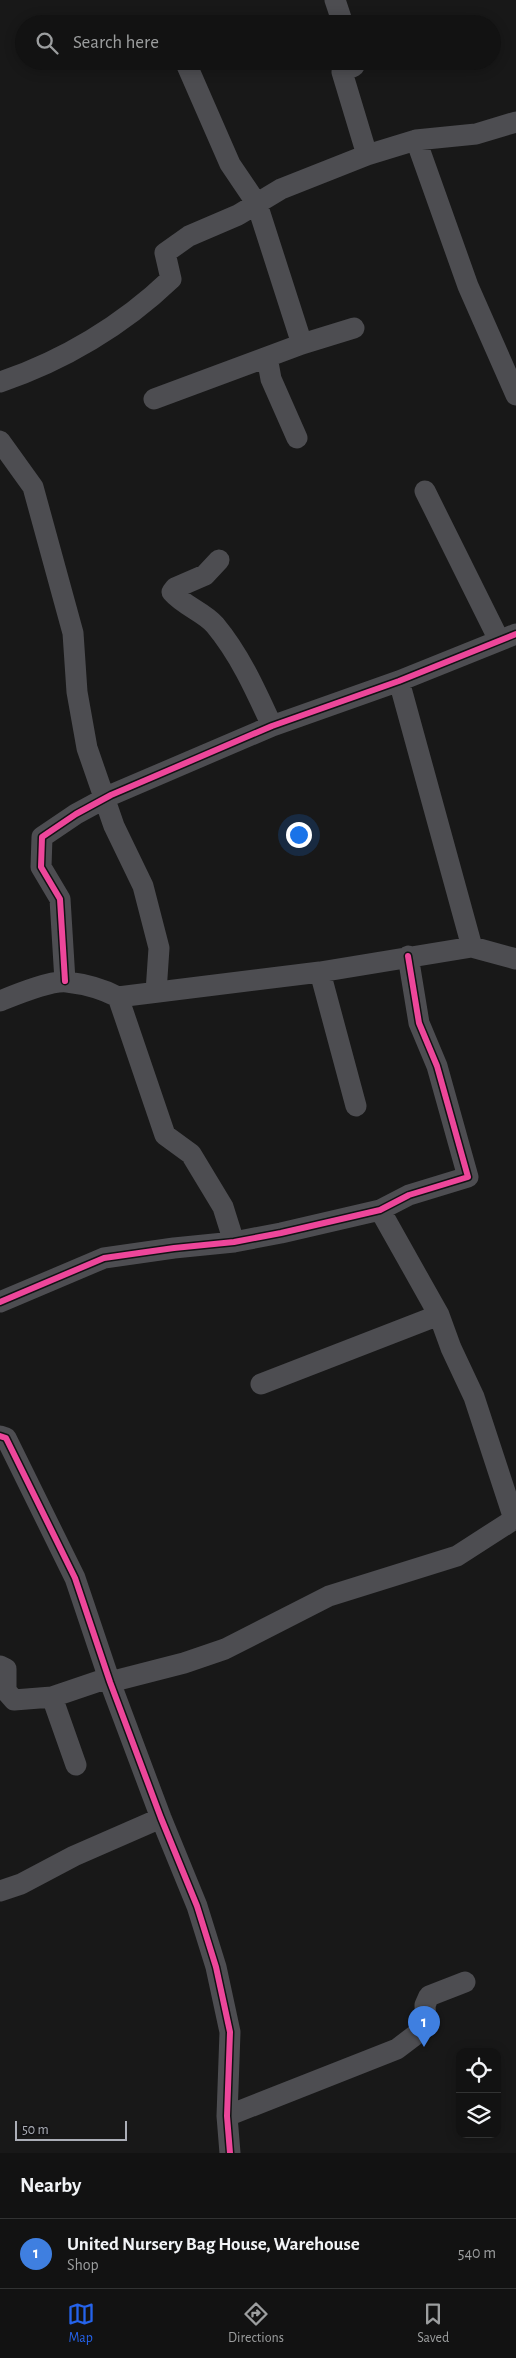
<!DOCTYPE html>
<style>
body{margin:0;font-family:"Alegreya Sans",sans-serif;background:#1f2020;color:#f1f3f6}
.controls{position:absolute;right:15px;bottom:15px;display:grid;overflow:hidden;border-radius:10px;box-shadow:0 2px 12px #0003}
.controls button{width:45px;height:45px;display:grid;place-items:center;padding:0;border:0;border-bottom:1px solid #313232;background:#121212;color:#f1f3f6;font:25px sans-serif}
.scale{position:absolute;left:15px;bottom:12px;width:112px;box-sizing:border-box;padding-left:5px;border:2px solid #abaeb7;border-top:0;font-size:14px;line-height:18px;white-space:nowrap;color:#abaeb7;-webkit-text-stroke:4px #121214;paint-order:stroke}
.you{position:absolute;left:298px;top:834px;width:18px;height:18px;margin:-12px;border:4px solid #fff;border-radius:50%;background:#1a73e8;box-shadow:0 0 0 8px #1a73e833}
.badge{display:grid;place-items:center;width:32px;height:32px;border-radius:50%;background:#2563eb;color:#fff;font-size:16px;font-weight:700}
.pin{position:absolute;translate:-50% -41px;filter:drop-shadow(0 1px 2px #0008)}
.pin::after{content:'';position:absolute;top:26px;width:18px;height:15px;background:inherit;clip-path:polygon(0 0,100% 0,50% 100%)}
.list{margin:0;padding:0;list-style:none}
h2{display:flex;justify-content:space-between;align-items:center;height:65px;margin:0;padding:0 20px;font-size:21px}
h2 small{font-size:16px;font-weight:400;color:#9c9e9f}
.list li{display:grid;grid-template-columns:32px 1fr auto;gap:15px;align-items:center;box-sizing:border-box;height:70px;padding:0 20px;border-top:1px solid #313232}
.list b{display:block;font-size:19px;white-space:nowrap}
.list p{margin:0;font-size:16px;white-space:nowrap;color:#9c9e9f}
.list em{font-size:16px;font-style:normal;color:#9c9e9f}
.icon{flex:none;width:28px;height:28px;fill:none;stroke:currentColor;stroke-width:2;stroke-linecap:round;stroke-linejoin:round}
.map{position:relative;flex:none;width:516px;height:2153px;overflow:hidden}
.search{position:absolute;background:#121212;box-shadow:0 2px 12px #0003;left:15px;right:15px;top:15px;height:55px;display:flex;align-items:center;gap:12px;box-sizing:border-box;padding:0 18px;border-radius:28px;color:#9c9e9f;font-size:19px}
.sheet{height:135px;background:#121212}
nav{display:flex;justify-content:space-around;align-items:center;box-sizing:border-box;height:70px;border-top:1px solid #313232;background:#121212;font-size:14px;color:#9c9e9f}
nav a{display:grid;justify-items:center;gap:2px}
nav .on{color:#2563eb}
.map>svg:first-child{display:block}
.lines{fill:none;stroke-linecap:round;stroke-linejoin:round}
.minor{stroke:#4d4d51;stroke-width:21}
.cycleway-casing{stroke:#121214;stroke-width:9}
.cycleway{stroke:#ed469a;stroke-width:6}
</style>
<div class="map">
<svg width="516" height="2153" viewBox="0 0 516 2153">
<rect width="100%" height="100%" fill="#181818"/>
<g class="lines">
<path class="minor" d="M335,0L343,24
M185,61L230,164L257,204L302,344
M356,61L354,66L342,72L367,155
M416,140L468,286L516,395
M267,357L271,379L297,438
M0,382C63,361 123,325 171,279L165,253L189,236L238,215L281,189L367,155L416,140L476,134L516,122
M154,399L302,344L354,328
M0,441L33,487L73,633L77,692L87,748L114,826L143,886L159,948L156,992
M425,491L499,640
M219,560L205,575L175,588L172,592C184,606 204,612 215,625C240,655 256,691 272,726
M399,681L472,947
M320,972L356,1106
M65,981L60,899L41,867L42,837L76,814L111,795L272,726L399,681L516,634
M118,997L165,1135L191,1154L223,1207L234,1242
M0,1001C15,995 51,980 67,982C84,984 103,989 118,997L320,972L472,947L516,959
M380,1210L439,1315L451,1348L474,1397L514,1519
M0,1302L104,1258L174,1248L234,1242L281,1233L380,1210L409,1195L468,1177L437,1066L419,1023L408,956
M261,1384L439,1315
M0,1436L6,1438L75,1578L110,1682L161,1818L197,1906L216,1967L230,2032L227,2116L230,2153
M0,1666L6,1669V1691L14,1700L52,1697L108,1678
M110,1682L184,1663L225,1649L329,1596L457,1556L516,1518
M52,1697L76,1765
M0,1891L21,1884L74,1856L161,1818
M227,2116L397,2049L426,2027L425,2005L429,1996L465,1982"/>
<g class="cycleway-casing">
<path id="cycleway" d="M65,981L60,899L41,867L42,837L76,814L111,795L272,726L399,681L516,634
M0,1302L104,1258L174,1248L234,1242L281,1233L380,1210L409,1195L468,1177L437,1066L419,1023L408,956
M0,1436L6,1438L75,1578L110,1682L161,1818L197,1906L216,1967L230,2032L227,2116L230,2153"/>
</g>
<use href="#cycleway" class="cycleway"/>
</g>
</svg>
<div class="controls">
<button><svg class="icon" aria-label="locate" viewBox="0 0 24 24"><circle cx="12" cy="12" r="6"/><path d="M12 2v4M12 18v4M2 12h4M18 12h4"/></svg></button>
<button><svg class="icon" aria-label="layers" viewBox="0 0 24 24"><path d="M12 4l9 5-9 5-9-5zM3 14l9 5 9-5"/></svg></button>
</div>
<div class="scale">50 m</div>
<div class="you"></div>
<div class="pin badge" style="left:424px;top:2047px;background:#3f7fe0">1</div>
<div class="search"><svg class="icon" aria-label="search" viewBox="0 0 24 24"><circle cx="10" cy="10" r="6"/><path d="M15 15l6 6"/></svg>Search here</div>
</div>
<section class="sheet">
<h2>Nearby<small></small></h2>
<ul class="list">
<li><span class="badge" style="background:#3f7fe0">1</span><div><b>United Nursery Bag House, Warehouse</b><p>Shop</p></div><em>540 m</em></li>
</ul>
</section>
<nav>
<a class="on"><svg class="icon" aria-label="map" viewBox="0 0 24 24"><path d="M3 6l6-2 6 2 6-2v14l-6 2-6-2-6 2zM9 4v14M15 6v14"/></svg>Map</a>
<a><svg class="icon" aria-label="directions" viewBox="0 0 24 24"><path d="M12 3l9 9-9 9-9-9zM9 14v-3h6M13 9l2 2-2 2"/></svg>Directions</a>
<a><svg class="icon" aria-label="saved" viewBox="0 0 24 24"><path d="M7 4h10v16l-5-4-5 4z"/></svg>Saved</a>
</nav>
